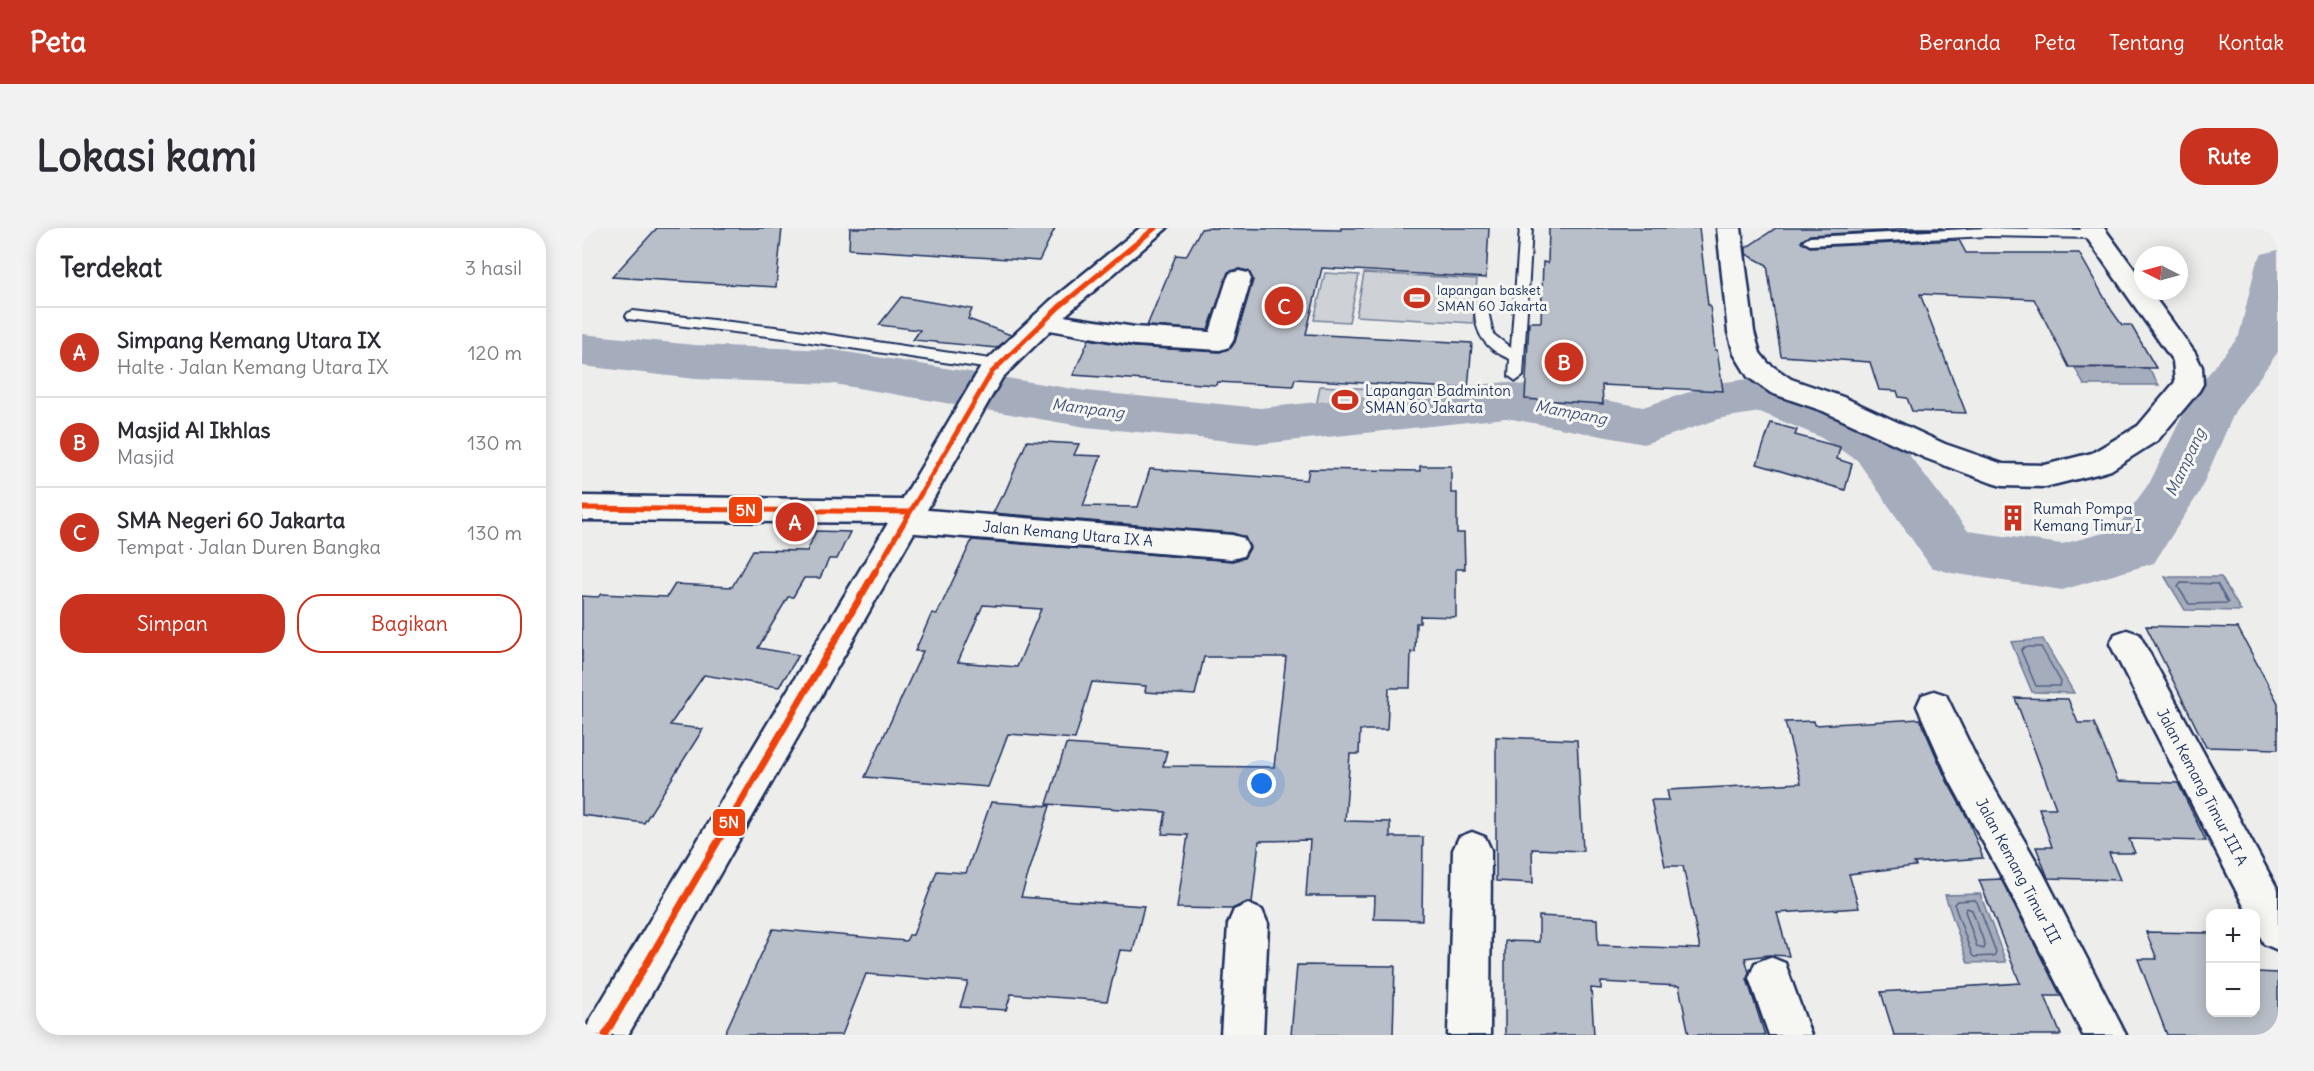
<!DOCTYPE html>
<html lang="id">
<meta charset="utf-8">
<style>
body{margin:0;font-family:Delius,sans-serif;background:#f2f2f3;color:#2b2b33}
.controls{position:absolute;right:18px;bottom:18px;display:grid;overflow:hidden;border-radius:12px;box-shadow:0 3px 15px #0003}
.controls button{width:54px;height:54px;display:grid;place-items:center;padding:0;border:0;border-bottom:2px solid #e1e1e2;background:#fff;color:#2b2b33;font:30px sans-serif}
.compass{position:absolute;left:1552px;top:18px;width:54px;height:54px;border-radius:50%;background:#fff;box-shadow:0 3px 15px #0003;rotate:276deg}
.you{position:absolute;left:680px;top:556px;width:21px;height:21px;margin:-15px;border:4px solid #fff;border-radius:50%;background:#1a73e8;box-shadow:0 0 0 9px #1a73e833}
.badge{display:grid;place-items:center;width:39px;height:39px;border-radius:50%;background:#c8321e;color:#fff;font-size:20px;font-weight:700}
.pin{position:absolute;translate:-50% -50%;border:3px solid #fff;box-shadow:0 2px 6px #0006}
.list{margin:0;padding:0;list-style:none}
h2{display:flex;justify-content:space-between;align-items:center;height:78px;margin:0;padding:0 24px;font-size:26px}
h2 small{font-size:20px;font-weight:400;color:#7c7c81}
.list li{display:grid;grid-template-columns:39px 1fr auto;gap:18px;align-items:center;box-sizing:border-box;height:90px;padding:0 24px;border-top:2px solid #e1e1e2}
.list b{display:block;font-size:22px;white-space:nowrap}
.list p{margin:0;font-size:20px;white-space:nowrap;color:#7c7c81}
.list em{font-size:20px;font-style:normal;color:#7c7c81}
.actions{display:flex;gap:12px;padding:18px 24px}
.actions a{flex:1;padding:14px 0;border:2px solid #c8321e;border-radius:24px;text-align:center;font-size:21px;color:#c8321e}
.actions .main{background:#c8321e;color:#fff}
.map{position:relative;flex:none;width:1696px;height:807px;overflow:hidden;border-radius:24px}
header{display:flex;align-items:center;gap:36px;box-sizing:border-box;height:84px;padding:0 30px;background:#c8321e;color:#fff}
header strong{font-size:28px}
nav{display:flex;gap:33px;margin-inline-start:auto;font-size:21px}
.intro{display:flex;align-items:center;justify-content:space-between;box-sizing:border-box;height:144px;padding:0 36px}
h1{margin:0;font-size:42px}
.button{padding:15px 27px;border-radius:24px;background:#c8321e;color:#fff;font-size:21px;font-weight:700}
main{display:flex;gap:36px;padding:0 36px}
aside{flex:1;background:#fff;border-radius:24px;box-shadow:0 3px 15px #0003}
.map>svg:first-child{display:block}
.green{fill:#ced2d7;stroke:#74809a;stroke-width:1.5}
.water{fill:#a5acbc;stroke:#6e7a96;stroke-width:1.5}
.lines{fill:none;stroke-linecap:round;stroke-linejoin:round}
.shore{stroke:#526184;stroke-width:1.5}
.river{fill:#a5acbc;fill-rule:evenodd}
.building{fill:#b9bfc8;stroke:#1b2f5e;stroke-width:1.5;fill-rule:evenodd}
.lane-casing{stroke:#1b2f5e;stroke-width:4}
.street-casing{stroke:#1b2f5e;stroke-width:5}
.secondary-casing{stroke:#1b2f5e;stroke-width:5}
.lane{fill:#f6f6f2;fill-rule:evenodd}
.street{fill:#f6f6f2;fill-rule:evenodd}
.secondary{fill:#f6f6f2;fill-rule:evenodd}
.bus-1-far1-casing{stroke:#f6f6f2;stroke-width:9}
.bus-1-casing{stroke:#f6f6f2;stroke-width:11}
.bus-1-far1{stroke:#ee420d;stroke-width:5}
.bus-1{stroke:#ee420d;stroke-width:7}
.labels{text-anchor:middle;stroke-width:6;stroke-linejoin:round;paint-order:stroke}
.far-poi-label{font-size:14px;fill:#1b2f5e;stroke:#f6f6f2;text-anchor:start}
.poi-label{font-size:15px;fill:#1b2f5e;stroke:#f6f6f2;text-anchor:start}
.street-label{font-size:15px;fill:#1b2f5e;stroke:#f6f6f2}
.water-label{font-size:16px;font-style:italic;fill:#44547a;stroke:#f6f6f2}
.line-badge{stroke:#f6f6f2;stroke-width:2}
.badge-label{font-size:16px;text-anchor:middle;font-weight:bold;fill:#fff}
</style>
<header>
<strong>Peta</strong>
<nav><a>Beranda</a><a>Peta</a><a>Tentang</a><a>Kontak</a></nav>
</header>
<div class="intro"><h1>Lokasi kami</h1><a class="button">Rute</a></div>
<main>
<aside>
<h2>Terdekat<small>3 hasil</small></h2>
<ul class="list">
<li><span class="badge">A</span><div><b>Simpang Kemang Utara IX</b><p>Halte · Jalan Kemang Utara IX</p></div><em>120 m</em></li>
<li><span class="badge">B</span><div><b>Masjid Al Ikhlas</b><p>Masjid</p></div><em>130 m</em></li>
<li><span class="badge">C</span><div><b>SMA Negeri 60 Jakarta</b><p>Tempat · Jalan Duren Bangka</p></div><em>130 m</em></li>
</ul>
<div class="actions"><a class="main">Simpan</a><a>Bagikan</a></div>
</aside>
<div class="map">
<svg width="1696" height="807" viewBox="0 0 1696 807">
<rect width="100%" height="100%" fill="#edeeec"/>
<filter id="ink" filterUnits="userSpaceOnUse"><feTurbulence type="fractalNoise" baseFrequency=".0167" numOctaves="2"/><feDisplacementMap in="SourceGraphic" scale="12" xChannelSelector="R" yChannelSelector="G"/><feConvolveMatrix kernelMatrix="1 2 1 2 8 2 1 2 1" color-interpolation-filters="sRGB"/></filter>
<g filter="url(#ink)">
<path class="green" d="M743,45L777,47L767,94L732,92Z
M782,45L895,51L891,95L774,88Z
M738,158L793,161L789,186L733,184Z"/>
<path class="water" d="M1493,140H1566L1577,157H1502Z
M1583,349H1639L1659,383L1603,382Z
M1461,411L1492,465L1450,464L1429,414Z
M1398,666L1424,734L1386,735L1363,667Z"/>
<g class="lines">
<path class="shore" d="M1599,355L1635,356L1646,375L1607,376L1596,359Z
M1442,419H1459L1479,454L1478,458H1454L1439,423Z
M1392,672L1395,674L1414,724L1412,728L1392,729L1390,727L1372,676L1375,673Z
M1385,680L1390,682L1403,717L1402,721L1395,719L1383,683Z"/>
<path class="river" d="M1696,22V124L1653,183L1617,265L1572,335L1480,362L1369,345L1349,339L1275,232L1236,208L1178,184L1140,190L1062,216L924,190L678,216L504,199L252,156L113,151L0,138V106L113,117L252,122L504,163L678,180L924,154L1061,179L1135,155L1182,149L1272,182L1311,206L1386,303L1480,316L1533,302L1568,254L1612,164L1657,108L1674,36L1680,26Z"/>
</g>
<path class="building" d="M75,0H200L194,59L30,49Z
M268,0H473L457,33L267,21Z
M626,0L759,2V0H907L904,50L740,40L724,106L890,115L886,161L713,151L711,158L635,154L634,157L491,147L507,111L553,119L638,124L649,120L653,114L671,52L666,43L657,41L646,44L626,102L565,98L594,27L604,28L619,1Z
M967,0H1117L1126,77H1128L1133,122H1135L1141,163L1020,157L1021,176L943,171L947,94H959L961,34L966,35Z
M1194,0H1361L1228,7L1219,14L1228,19L1377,12L1384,25H1497L1530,83L1540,97H1549L1574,140L1487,139L1452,71L1338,66L1384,185L1330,183L1325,170L1317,169L1315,163L1297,162L1288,134L1199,128L1185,37L1164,26V20Z
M319,69L390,81L386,91L429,107L415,120L331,112L338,102L297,97Z
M1189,195L1215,202L1213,207L1258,219L1255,231L1270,236L1263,262L1175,236Z
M445,213L497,216L492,227L519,228L501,278L556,279L568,241L725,252L727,241L838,243V238H869V265H875V305H882L883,341H874V389L838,388V395H834L833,424H829L828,460H807L805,502H778L777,526H768L763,593L808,594V609H841L840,692L792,691L793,668H724L728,612L677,613L670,675L665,674L650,681L595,680L606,607L580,606L584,584L465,576L484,516L585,523L581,538L692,539L704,429H622L613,467L563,464L564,458L510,454L493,511L426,506L406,559L283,549L341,423H333L350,385L355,386L390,312L650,333L662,330L668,320L663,309L650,305L411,285L419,269H421ZM401,377L459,381L435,439L376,434Z
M234,303L268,304L255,331H247L238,350H222L211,369H206L176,420L217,427L197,459L122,447L88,497L121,501L62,595L0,587V368L16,369L19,366L85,369L93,356L150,359L171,322L225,323Z
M1564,398L1656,400L1696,475V521L1624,519Z
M1433,470L1486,471L1496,495H1512L1536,553L1596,555L1624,613L1547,611L1553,625H1527L1538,652L1466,650L1454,619H1470L1457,580H1474Z
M1338,491L1365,553L1386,591L1401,630L1332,635L1334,638L1267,646L1277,680L1195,685L1207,728L1187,727L1163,730L1167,744L1165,751L1183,807H1107L1097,758L1019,754V761L1009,760L1012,807H923V713L957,714V688L1015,691L1016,717L1118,721L1101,638H1083L1069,572H1087L1085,562L1219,555L1203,494L1232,493L1233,497Z
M914,509L995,512L1001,623L950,621L951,655L914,653Z
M409,574L468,578L439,669L562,678L551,723L538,722L525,773L429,766L424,782L378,779L386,754L284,746L260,807H142L191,701L324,713L327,707H331L355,643L384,645Z
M1419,651L1479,768H1463L1479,807H1312L1299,764L1438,755L1397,652Z
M1564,704L1629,705V784H1674V744L1696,745V807H1585L1556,731H1575Z
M715,737L813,738L811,807H709Z"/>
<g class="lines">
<g class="lane-casing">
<path id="lane" d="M938,0H950L941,148L934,153L927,148L928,131C904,121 893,107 893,81L900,76L905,78L911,106L929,120Z
M1405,0L1514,2L1520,6L1514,10L1405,8L1228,17L1221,13L1228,9Z
M51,83L202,100L415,132L422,137L415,142L202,110L46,91L44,88L46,85Z"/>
</g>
<g class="street-casing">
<path id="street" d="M1135,0H1159L1172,104L1178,125L1186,135L1209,151L1261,169L1363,216L1421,236L1463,237L1510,225L1556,198L1593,154L1591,133L1498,0H1522L1561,53V63H1568L1613,125L1620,139L1621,156L1617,163L1576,212L1529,242L1519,245L1463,259L1420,258L1410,255L1343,230L1241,183L1189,165L1166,149L1152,126L1146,104Z
M657,43L666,45L669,51L651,113L647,119L638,122L553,117L462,101L453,99L449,93L453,87L462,85L553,99L628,104L645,51L648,45Z
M322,280L650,307L661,310L666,319L661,328L650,331L322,304L311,300L307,292L311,284Z
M1545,402L1557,406L1696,662V722L1682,716L1674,700V686H1666L1528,416L1533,406Z
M1352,463L1364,467L1394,529L1461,645L1544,807H1501L1433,673L1368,553L1335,478L1340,467Z
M890,604L903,609L909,622L908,807H866L871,622L877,609Z
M666,676L680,682L686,696L681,807H639L646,696L652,682Z
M1188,729L1203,735L1229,807H1187L1167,750L1173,735Z"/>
</g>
<g class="secondary-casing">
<path id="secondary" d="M558,0H585L486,85L420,150L46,807H2L8,792L306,295L0,292V268L320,272L400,137L468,73Z"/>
</g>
<use href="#lane" class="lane"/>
<use href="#street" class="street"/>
<use href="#secondary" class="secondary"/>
<g class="bus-1-far1-casing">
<path id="bus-1-far1" d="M0,280L327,284
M292,346L410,144L477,79L573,0"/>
</g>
<g class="bus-1-casing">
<path id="bus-1" d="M23,807L293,344"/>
</g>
<use href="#bus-1-far1" class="bus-1-far1"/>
<use href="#bus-1" class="bus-1"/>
</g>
</g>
<defs>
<g id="stadium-bare" transform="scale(2.07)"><path d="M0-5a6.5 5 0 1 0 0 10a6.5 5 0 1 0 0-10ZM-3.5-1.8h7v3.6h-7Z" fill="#c8321e" stroke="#f6f6f2" stroke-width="2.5" paint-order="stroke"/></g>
<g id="building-bare" transform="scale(2.07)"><path d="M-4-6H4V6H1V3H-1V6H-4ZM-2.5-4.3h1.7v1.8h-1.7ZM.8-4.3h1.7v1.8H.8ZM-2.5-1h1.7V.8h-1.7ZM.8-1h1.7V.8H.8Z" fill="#c8321e" stroke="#f6f6f2" stroke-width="2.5" paint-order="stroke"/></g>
</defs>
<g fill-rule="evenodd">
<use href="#stadium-bare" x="835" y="70"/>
<use href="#stadium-bare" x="763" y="172"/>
<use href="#building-bare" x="1431" y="290"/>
</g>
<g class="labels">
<g class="far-poi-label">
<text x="855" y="67">lapangan basket<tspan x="855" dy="16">SMAN 60 Jakarta</tspan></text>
</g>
<g class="poi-label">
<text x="783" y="168">Lapangan Badminton<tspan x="783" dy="17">SMAN 60 Jakarta</tspan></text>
<text x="1451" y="286">Rumah Pompa<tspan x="1451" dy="17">Kemang Timur I</tspan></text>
</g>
<g class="street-label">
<text transform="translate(486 306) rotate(5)" y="5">Jalan Kemang Utara IX A</text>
<text transform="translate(1620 559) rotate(62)" y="5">Jalan Kemang Timur III A</text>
<text transform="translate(1436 643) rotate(62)" y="5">Jalan Kemang Timur III</text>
</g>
<g class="water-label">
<text transform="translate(506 180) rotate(7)" y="6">Mampang</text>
<text transform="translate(989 184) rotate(11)" y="6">Mampang</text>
<text transform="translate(1603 234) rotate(-65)" y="6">Mampang</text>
</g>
</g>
<g class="line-badge">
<rect x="146" y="268" width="35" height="28" rx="6" fill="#ee420d"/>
<rect x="130" y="580" width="34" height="29" rx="6" fill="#ee420d"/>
</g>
<g class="badge-label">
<text x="164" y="288">5N</text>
<text x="147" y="600">5N</text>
</g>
</svg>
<div class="controls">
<button>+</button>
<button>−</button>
</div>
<svg class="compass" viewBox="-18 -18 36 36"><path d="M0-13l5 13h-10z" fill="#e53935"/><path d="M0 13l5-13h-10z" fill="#7c7c81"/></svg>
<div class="you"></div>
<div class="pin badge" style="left:213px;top:294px">A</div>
<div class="pin badge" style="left:982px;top:134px">B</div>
<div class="pin badge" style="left:702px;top:78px">C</div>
</div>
</main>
